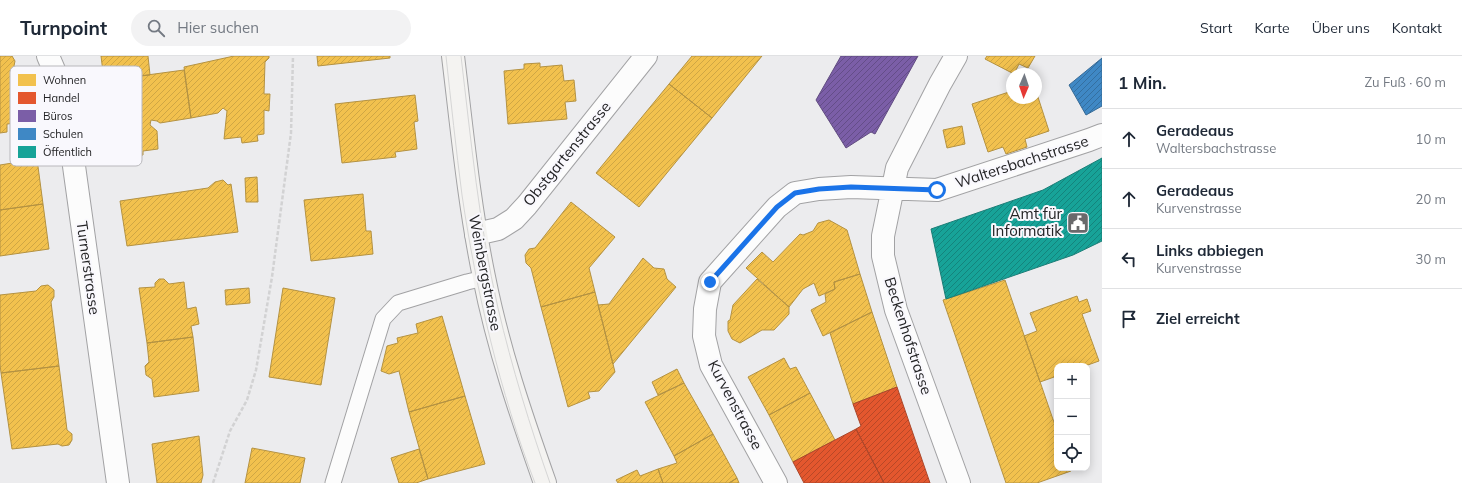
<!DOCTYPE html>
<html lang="de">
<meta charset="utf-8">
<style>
body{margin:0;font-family:Mulish,sans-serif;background:#f2f2f3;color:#1f2937}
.controls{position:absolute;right:12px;bottom:12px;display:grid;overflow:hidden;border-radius:8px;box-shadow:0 2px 10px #0003}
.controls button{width:36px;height:36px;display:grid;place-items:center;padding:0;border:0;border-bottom:1px solid #e0e1e3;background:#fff;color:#1f2937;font:20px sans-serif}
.compass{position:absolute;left:1006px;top:12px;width:36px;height:36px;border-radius:50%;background:#fff;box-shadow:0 2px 10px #0003;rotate:182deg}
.stop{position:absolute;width:12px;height:12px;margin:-9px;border:3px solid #1a73e8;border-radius:50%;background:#fff}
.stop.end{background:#1a73e8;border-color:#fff;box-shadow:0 1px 4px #0008}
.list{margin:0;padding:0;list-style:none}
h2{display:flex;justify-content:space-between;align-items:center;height:52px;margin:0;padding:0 16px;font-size:17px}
h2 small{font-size:13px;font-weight:400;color:#747a83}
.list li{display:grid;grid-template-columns:26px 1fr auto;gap:12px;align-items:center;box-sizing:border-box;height:60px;padding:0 16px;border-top:1px solid #e0e1e3}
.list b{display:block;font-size:15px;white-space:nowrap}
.list p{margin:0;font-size:13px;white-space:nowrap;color:#747a83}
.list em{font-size:13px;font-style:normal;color:#747a83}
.icon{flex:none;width:22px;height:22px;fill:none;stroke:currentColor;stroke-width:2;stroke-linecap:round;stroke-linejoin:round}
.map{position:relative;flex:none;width:1102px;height:427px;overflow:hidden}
header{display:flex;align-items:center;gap:24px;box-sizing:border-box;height:56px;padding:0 20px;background:#fff;border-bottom:1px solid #e0e1e3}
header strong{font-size:19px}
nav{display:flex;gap:22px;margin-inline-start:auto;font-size:14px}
.search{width:280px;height:36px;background:#f2f2f3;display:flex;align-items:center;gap:10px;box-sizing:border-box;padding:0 14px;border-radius:22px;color:#747a83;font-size:15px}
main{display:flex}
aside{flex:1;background:#fff}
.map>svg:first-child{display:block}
.homes{fill:url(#homes-hatch);stroke:#b49242}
.shops{fill:url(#shops-hatch);stroke:#aa472b}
.offices{fill:url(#offices-hatch);stroke:#614c80}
.schools{fill:url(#schools-hatch);stroke:#376a95}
.public{fill:url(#public-hatch);stroke:#1b7d76}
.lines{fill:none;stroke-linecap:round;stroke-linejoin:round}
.lane-casing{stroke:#a2a2a4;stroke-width:17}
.street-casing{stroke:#a2a2a4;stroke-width:24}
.secondary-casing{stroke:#a2a2a4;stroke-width:24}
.path{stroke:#d2d2d3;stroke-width:2.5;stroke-dasharray:4 2;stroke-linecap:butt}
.lane{stroke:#fcfcfc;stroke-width:15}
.street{stroke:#fcfcfc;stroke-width:22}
.secondary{stroke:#f4f3f1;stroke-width:22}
.tram{stroke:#d6d6d6;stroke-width:1}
.route{stroke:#1a73e8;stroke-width:5}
.labels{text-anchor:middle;stroke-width:4;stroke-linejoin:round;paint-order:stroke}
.street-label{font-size:15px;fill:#232325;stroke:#f9f8fd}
.poi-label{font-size:15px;fill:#232325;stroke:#f9f8fd;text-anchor:end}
.key{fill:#f9f8fd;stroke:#b9b8bc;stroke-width:1}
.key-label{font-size:11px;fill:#232325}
</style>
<header>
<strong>Turnpoint</strong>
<div class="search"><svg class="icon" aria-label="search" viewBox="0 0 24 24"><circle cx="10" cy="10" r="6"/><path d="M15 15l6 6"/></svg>Hier suchen</div>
<nav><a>Start</a><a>Karte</a><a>Über uns</a><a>Kontakt</a></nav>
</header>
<main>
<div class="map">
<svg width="1102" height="427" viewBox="0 0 1102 427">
<defs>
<pattern id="homes-hatch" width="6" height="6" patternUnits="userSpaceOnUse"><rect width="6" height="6" fill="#f2c14e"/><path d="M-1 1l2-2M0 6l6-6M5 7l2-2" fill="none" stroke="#cfa644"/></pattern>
<pattern id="shops-hatch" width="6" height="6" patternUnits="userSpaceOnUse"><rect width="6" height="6" fill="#e4572e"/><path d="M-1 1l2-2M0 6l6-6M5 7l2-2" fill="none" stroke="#b84827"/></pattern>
<pattern id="offices-hatch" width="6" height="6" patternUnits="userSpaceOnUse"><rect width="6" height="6" fill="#7b5ea7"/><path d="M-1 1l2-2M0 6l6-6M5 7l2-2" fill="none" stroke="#644d88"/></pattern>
<pattern id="schools-hatch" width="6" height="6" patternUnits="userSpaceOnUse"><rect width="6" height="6" fill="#3f88c5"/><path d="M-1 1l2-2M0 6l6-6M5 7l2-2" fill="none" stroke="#346fa0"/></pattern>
<pattern id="public-hatch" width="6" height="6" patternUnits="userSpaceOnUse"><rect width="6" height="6" fill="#17a398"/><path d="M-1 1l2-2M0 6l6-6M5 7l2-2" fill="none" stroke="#14847c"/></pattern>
</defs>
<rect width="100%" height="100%" fill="#ececee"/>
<path class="homes" d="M0,0H12L15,5L13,15L20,31L27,32L29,37L25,46L28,66L7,68V76L0,77Z
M101,0H148L150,19L104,24Z
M234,0H269V2L265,6L264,38H270L269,55L264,54V78L257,79L258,85L242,87L241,81L224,83L227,55L223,52L218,57L191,62L184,11Z
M317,0H390V2L318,10Z
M692,0H762L712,62L669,28Z
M987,0H1035L1028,12L1019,8L1014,18L985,3Z
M540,7V11L562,9L564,25L574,24L576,45L565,46L567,63L508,68L504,15L524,13V8Z
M184,14L191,62L160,67L157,65L151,64L150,69L157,75L158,93L143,95V99L128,101V97L121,98L116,60H110L108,45L113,44L110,24Z
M669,28L712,62L639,151L596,117Z
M1012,35V42H1036V35L1049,75L1025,83L1027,91L1006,98L1003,91L988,96L972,48Z
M415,39L418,65L414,66L417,93L395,96L396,101L342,107L335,48Z
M962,70L965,88L947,92L943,74Z
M37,103L43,148L0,154V109Z
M257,121L258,146H246L245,122Z
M223,124L228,129L231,128L238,176L127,190L120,145L208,132L215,126Z
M363,138L366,175H371L373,198L311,205L304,144Z
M571,146L615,181L589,212L595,236L541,251L531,212L526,207L525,199L529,193L535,192Z
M43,148L49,193L0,200V154Z
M829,164L847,174L860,218L834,226L835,233L819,240L814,227L803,233L789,251L746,212L762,196L773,206L800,178L803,179L813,175L818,167Z
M643,202L654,212L664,213L667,223L676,231L613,308L598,249L609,248Z
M860,218L872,256L823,280L811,254L826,246L825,238L835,233L834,226Z
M159,223H164L169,228L184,226L187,253L196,251L199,268L191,270L193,281L147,287L139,232L155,231V227Z
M757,223L789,251V258L774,274H762L740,287L732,283L728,275V265L730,264L733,249Z
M1005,224L1057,375V412H1070L1071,415L1037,427H1006L943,244Z
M48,229L54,234V241L51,246L59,310L1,317L0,308V239L36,235L41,230Z
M249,232L250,247L226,249L225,234Z
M283,232L335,242L321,329L269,321Z
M595,236L615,316L599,335L588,336L590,342L568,351L541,251Z
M1077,240L1079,246L1087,243L1091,255L1082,258L1099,305L1085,310H1057V320L1040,326L1024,280L1037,275L1030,257Z
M872,256L897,331L853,348L830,277Z
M442,260L465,340L409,356L399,315L389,318L381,315L387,290L398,287L397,282L418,277L416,268Z
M193,281L199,335L154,341L152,323L146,319L145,310L149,306L147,287Z
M784,302L790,313L796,311L810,337L769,359L748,321Z
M59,310L67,374L72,378V384L69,389L62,390L58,388L12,393L1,317Z
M677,313L684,327L658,339L652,326Z
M684,327L713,378L674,400L645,346Z
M810,337L835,384L793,406L769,359Z
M465,340L485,408L428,423L409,356Z
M713,378L737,422L729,427H663L658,413L677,407L674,400Z
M199,380L203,419L201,427H157L152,388Z
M252,392L305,402L300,427H245Z
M419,393L428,423L416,427H399L391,402Z
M658,413L663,427H618L616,424L637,414L640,420Z
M737,422L739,427H729Z"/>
<path class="shops" d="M897,331L930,427H884L856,373L861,370L853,348Z
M856,373L884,427H804L793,406Z"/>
<path class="offices" d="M841,0H918L875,78L871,76L846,92L816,44Z"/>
<path class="schools" d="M1102,2V50L1086,59L1069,29Z"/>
<path class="public" d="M1102,102V185L1073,199L946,243L931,173L1043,134Z"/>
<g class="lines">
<g class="lane-casing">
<path id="lane" d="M333,427L383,263L398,247L467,226L484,222"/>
</g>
<g class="street-casing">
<path id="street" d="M48,0L60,28L69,74L118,427
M956,0L940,28L897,112L883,180V200L896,254L959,427
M476,178L498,173L514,163L527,149L646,0
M776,427L711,309L704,280L705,253L710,226L777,151L795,137L819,133L851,131L937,134L1089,84L1102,79"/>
</g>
<g class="secondary-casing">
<path id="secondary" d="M453,0C462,74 469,148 484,221C498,292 521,359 545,427"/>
</g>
<path class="path" d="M213,427L230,375L247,344L256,314L272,221L291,77L293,0"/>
<use href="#lane" class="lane"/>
<use href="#street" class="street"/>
<use href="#secondary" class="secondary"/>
<path class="tram" d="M446,0C451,46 456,93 462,139C476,234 500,337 535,427
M461,0C471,84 479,169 498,252C512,312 530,370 550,427"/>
</g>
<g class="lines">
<path class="route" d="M710,226L777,151L795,137L819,133L851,131L937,134"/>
</g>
<defs>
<g id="civic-square" transform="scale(1.15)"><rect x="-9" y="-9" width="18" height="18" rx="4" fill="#69696b" stroke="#f9f8fd"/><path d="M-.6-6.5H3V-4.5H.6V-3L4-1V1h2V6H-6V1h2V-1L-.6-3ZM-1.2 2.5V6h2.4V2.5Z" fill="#fff"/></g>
</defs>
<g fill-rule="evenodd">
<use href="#civic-square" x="1078" y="167"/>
</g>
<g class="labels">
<g class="street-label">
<text transform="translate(567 98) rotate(-51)" y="5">Obstgartenstrasse</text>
<text transform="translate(1022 106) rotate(-18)" y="5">Waltersbachstrasse</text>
<text transform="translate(88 212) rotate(82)" y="5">Turnerstrasse</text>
<text transform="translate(485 217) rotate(79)" y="5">Weinbergstrasse</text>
<text transform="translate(908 280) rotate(72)" y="5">Beckenhofstrasse</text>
<text transform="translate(735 349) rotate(62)" y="5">Kurvenstrasse</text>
</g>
<g class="poi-label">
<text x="1062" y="163">Amt für<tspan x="1062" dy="17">Informatik</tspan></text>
</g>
</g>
<rect x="10" y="10" width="132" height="100" rx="6" class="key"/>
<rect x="18" y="18" width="18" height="12" fill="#f2c14e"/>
<rect x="18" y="36" width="18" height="12" fill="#e4572e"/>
<rect x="18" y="54" width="18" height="12" fill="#7b5ea7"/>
<rect x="18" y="72" width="18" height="12" fill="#3f88c5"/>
<rect x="18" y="90" width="18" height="12" fill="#17a398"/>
<g class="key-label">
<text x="43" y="28">Wohnen</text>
<text x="43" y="46">Handel</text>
<text x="43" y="64">Büros</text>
<text x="43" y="82">Schulen</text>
<text x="43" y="100">Öffentlich</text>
</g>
</svg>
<div class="controls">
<button>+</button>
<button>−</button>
<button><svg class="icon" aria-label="locate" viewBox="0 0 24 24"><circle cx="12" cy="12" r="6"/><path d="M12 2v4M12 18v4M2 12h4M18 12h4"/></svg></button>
</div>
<svg class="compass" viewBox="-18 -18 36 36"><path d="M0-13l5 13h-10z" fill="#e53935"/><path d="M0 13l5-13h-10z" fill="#747a83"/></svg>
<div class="stop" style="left:937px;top:134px"></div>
<div class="stop end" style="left:710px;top:226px"></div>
</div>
<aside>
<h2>1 Min.<small>Zu Fuß · 60 m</small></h2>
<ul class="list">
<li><svg class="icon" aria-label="ahead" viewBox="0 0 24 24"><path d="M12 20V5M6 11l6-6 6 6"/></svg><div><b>Geradeaus</b><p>Waltersbachstrasse</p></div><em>10 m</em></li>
<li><svg class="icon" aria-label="ahead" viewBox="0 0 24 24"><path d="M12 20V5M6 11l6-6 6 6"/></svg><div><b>Geradeaus</b><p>Kurvenstrasse</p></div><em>20 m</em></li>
<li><svg class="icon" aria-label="left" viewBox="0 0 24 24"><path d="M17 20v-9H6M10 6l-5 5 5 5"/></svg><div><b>Links abbiegen</b><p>Kurvenstrasse</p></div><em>30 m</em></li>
<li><svg class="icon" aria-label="arrive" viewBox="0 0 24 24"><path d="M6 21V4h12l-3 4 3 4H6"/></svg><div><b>Ziel erreicht</b></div></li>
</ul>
</aside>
</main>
